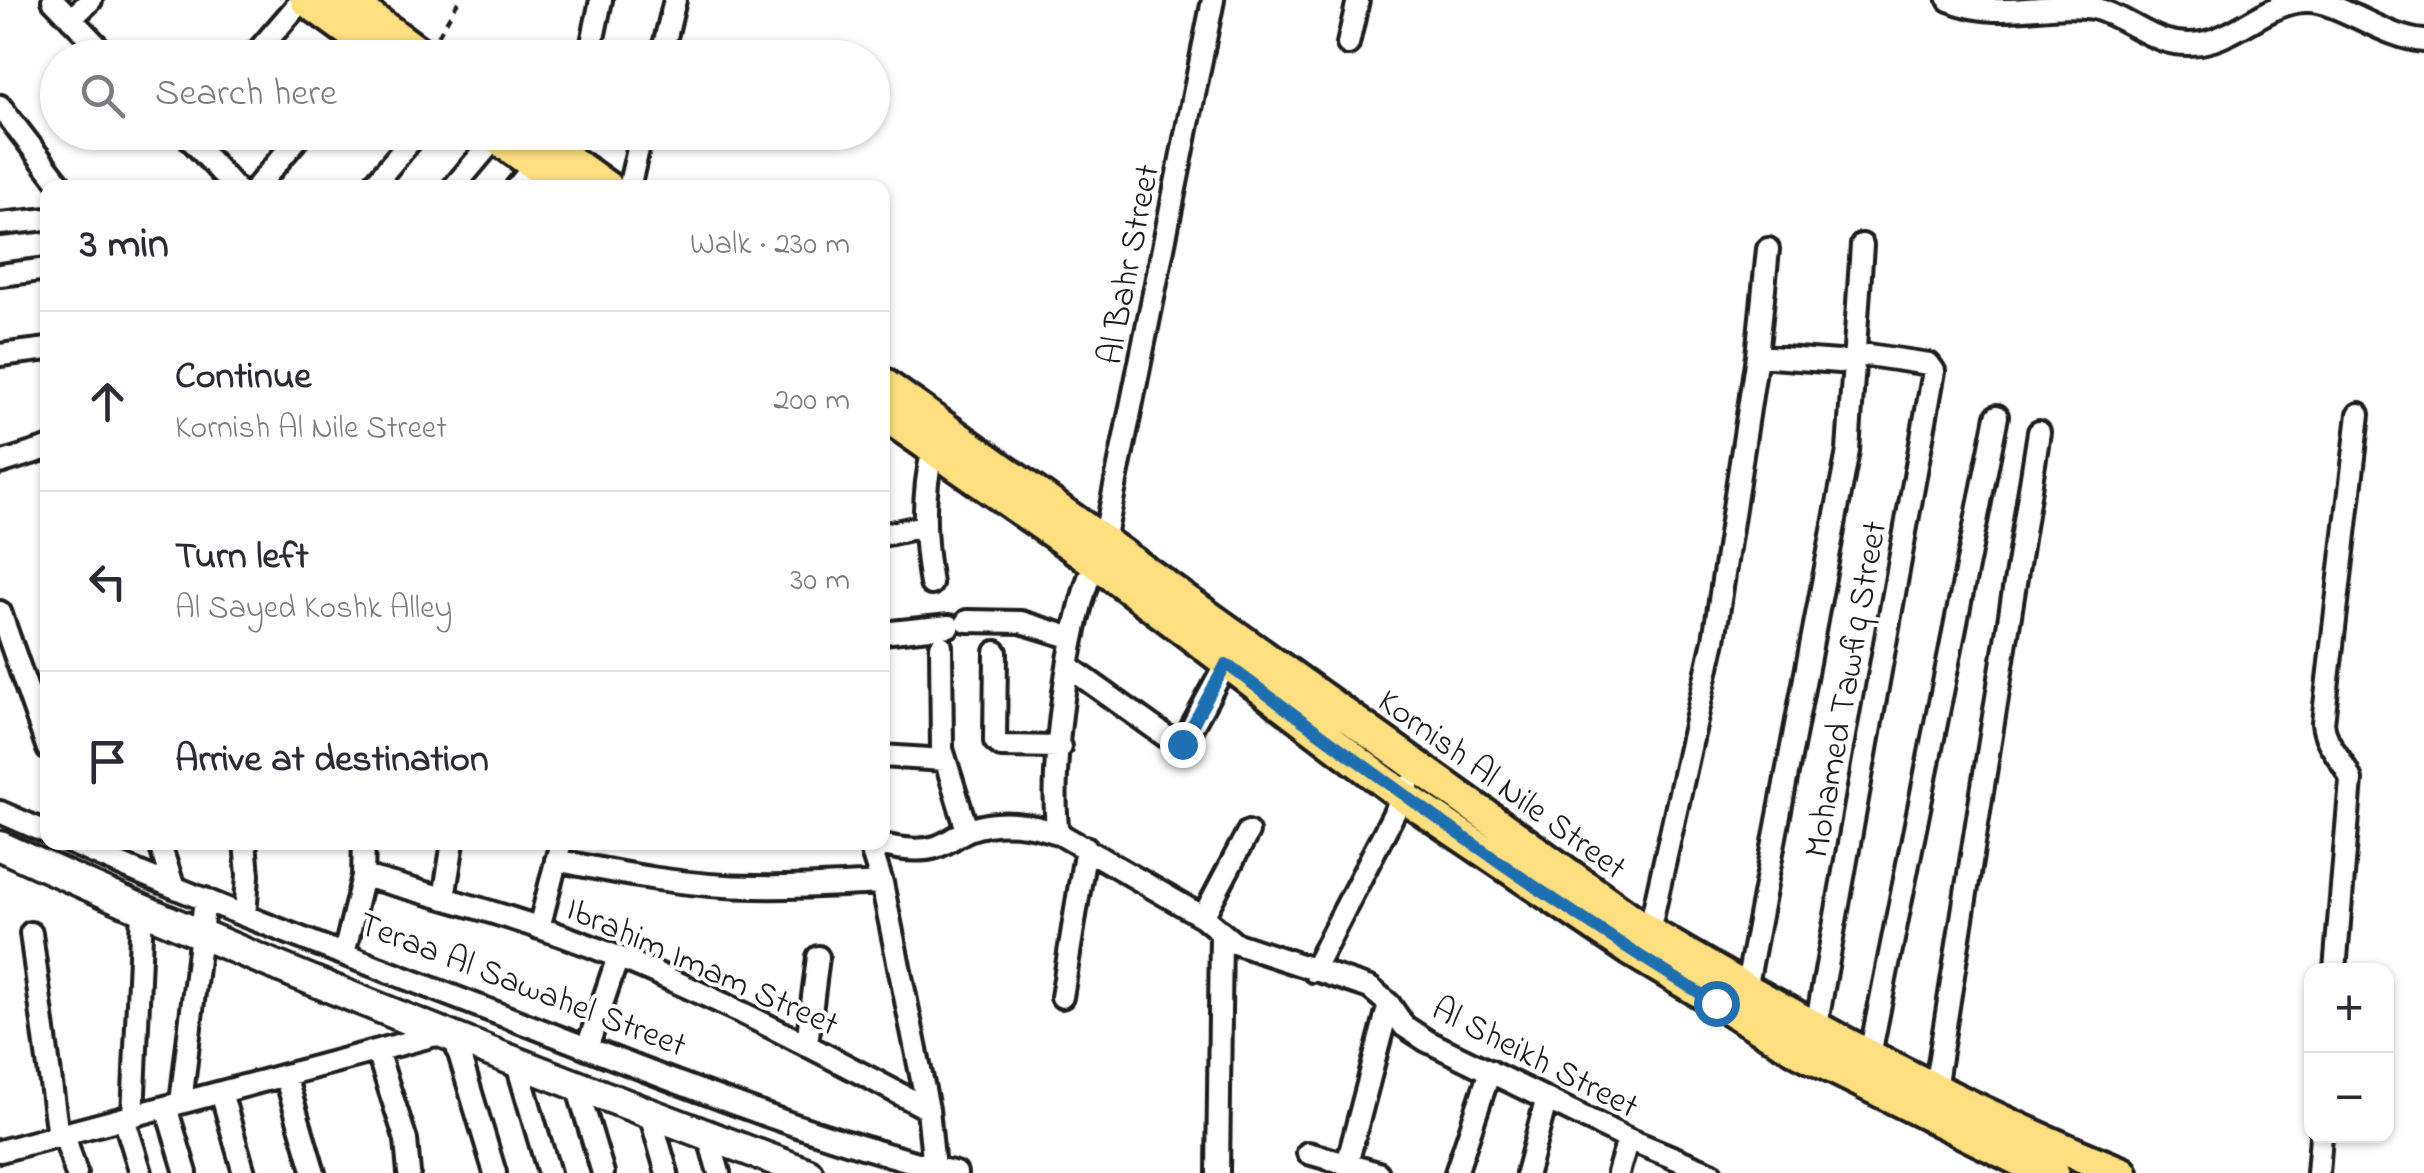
<!DOCTYPE html>
<meta charset="utf-8">
<style>
body{margin:0;font-family:"Indie Flower",sans-serif;background:#f7f7f7;color:#2b2b33}
.controls{position:absolute;right:30px;bottom:30px;display:grid;overflow:hidden;border-radius:20px;box-shadow:0 2px 8px #0004}
.controls button{width:90px;height:90px;display:grid;place-items:center;padding:0;border:0;border-bottom:2px solid #e1e1e2;background:#fff;color:#2b2b33;font:50px sans-serif}
.stop{position:absolute;width:30px;height:30px;margin:-22px;border:8px solid #1f6fb2;border-radius:50%;background:#fff}
.stop.end{background:#1f6fb2;border-color:#fff;box-shadow:0 2px 10px #0008}
.list{margin:0;padding:0;list-style:none}
h2{display:flex;justify-content:space-between;align-items:center;height:130px;margin:0;padding:0 40px;font-size:42px}
h2 small{font-size:32px;font-weight:400;color:#7c7c81}
.list li{display:grid;grid-template-columns:65px 1fr auto;gap:30px;align-items:center;box-sizing:border-box;height:180px;padding:0 40px;border-top:2px solid #e1e1e2}
.list b{display:block;font-size:38px;white-space:nowrap}
.list p{margin:0;font-size:32px;white-space:nowrap;color:#7c7c81}
.list em{font-size:32px;font-style:normal;color:#7c7c81}
.icon{flex:none;width:55px;height:55px;fill:none;stroke:currentColor;stroke-width:2;stroke-linecap:round;stroke-linejoin:round}
.map{position:relative;flex:none;width:2424px;height:1173px;overflow:hidden}
.search{position:absolute;background:#fff;box-shadow:0 2px 8px #0004;left:40px;top:40px;width:850px;height:110px;display:flex;align-items:center;gap:25px;box-sizing:border-box;padding:0 35px;border-radius:55px;color:#7c7c81;font-size:38px}
.panel{position:absolute;background:#fff;box-shadow:0 2px 8px #0004;left:40px;top:180px;width:850px;height:670px;border-radius:20px}
.map>svg:first-child{display:block}
.lines{fill:none;stroke-linecap:round;stroke-linejoin:round}
.minor-casing{stroke:#1c1c1c;stroke-width:28}
.secondary-casing{stroke:#1c1c1c;stroke-width:35}
.primary-casing{stroke:#1c1c1c;stroke-width:38}
.path{stroke:#1c1c1c;stroke-width:4;stroke-dasharray:8 8;stroke-linecap:butt}
.minor{stroke:#fff;stroke-width:20}
.secondary{stroke:#fff;stroke-width:28}
.primary{stroke:#fddf80;stroke-width:30}
.route{stroke:#1f6fb2;stroke-width:12}
.labels{text-anchor:middle;stroke-width:8;stroke-linejoin:round;paint-order:stroke}
.street-label{font-size:35px;fill:#1c1c1c;stroke:#fff}
</style>
<div class="map">
<svg width="2424" height="1173" viewBox="0 0 2424 1173">
<rect width="100%" height="100%" fill="#fff"/>
<filter id="ink" filterUnits="userSpaceOnUse"><feTurbulence type="fractalNoise" baseFrequency=".01" numOctaves="2"/><feDisplacementMap in="SourceGraphic" scale="20" xChannelSelector="R" yChannelSelector="G"/><feConvolveMatrix kernelMatrix="1 2 1 2 8 2 1 2 1" color-interpolation-filters="sRGB"/></filter>
<g filter="url(#ink)">
<g class="lines">
<g class="minor-casing">
<path id="minor" d="M53,0L109,58
M1949,0C2002,22 2046,0 2094,8C2134,19 2155,50 2201,43C2239,37 2270,0 2308,1C2339,1 2384,38 2424,41
M71,19L91,0
M1348,44L1358,0
M252,58L302,0
M589,58L601,0
M661,58L675,0
M0,106L63,188
M184,132L235,188
M566,159L572,132
M256,188L303,132
M371,188L418,132
M453,188L496,137
M516,188L535,165
M629,188L642,132
M0,224L48,219
M0,275L48,269
M0,355L48,349
M1757,356L1839,362L1868,355L1929,364L1934,371L1816,1027
M0,463L48,448
M882,535L924,526
M1104,541L1213,0
M1095,562C1070,618 1048,773 1058,833L1203,917L1234,943L1370,988L1389,1004L1404,1026L1427,1041L1628,1139L1711,1173
M931,584C923,536 922,496 933,448
M0,612L48,749
M967,621L1021,622L1073,638
M882,633L949,626
M941,646L942,749L967,830
M996,652L995,741L1001,746L1060,747
M1069,667L1178,745L1184,742L1226,664
M882,756L944,760
M0,812L48,833
M69,842C217,908 369,964 520,1022C663,1077 807,1136 956,1173
M159,842L173,885
M869,842L882,883L928,1109L934,1168
M872,842C892,848 916,853 936,847C949,843 959,833 971,829C1001,819 1030,824 1058,833
M556,860C622,874 689,887 757,887C798,888 840,885 882,883
M363,876C449,899 536,923 618,957C725,1001 827,1055 928,1109
M444,898L453,842
M245,916L248,875L245,842
M1203,917L1248,832
M539,928L561,842
M1649,932L1714,640L1757,356L1768,249
M31,933L58,1136
M344,954L363,876L364,842
M2335,970L2351,780C2344,759 2325,746 2323,723L2359,414
M1313,971L1408,786
M1746,990L1848,451L1862,245
M1062,997L1086,847
M455,1040L495,1173
M807,1044L818,957
M587,1048L618,957
M377,1051L406,1140L409,1173
M1870,1055L1997,416
M517,1064L549,1173
M285,1075L314,1173
M577,1086L603,1173
M1935,1089L2039,432
M221,1092L244,1173
M181,1103L205,899
M166,1107L186,1173
M650,1114L667,1173
M133,1116L142,911
M124,1118L141,1173
M64,1134L76,1173
M708,1135L719,1173
M0,1151L439,1034
M1308,1153L1378,1173
M1347,1164L1389,1004
M1218,1173L1221,933
M1456,1173L1490,1071
M1527,1173L1546,1101
M1618,1173L1628,1139
M2318,1173L2321,1136"/>
</g>
<g class="secondary-casing">
<path id="secondary" d="M0,846C265,967 536,1071 808,1173"/>
</g>
<g class="primary-casing">
<path id="primary" d="M306,0L386,58
M347,0L426,58
M489,132L566,188
M530,132L608,188
M882,383L1649,932C1801,1023 1958,1107 2122,1173
M882,413L1095,562L1403,796L1632,951L1801,1052L2025,1163L2053,1173"/>
</g>
<path class="path" d="M438,36L459,0"/>
<use href="#minor" class="minor"/>
<use href="#secondary" class="secondary"/>
<use href="#primary" class="primary"/>
</g>
</g>
<g class="lines" filter="url(#ink)">
<path class="route" d="M1182,744L1226,664C1385,782 1545,900 1716,1003"/>
</g>
<g class="labels">
<g class="street-label">
<text transform="translate(1127 264) rotate(-79)" y="12">Al Bahr Street</text>
<text transform="translate(1844 689) rotate(-80)" y="12">Mohamed Tawfiq Street</text>
<text transform="translate(1503 783) rotate(36)" y="12">Kornish Al Nile Street</text>
<text transform="translate(703 965) rotate(24)" y="12">Ibrahim Imam Street</text>
<text transform="translate(523 983) rotate(21)" y="12">Teraa Al Sawahel Street</text>
<text transform="translate(1536 1056) rotate(27)" y="12">Al Sheikh Street</text>
</g>
</g>
</svg>
<div class="controls">
<button>+</button>
<button>−</button>
</div>
<div class="stop" style="left:1716px;top:1003px"></div>
<div class="stop end" style="left:1182px;top:744px"></div>
<div class="search"><svg class="icon" aria-label="search" viewBox="0 0 24 24"><circle cx="10" cy="10" r="6"/><path d="M15 15l6 6"/></svg>Search here</div>
<section class="panel">
<h2>3 min<small>Walk · 230 m</small></h2>
<ul class="list">
<li><svg class="icon" aria-label="ahead" viewBox="0 0 24 24"><path d="M12 20V5M6 11l6-6 6 6"/></svg><div><b>Continue</b><p>Kornish Al Nile Street</p></div><em>200 m</em></li>
<li><svg class="icon" aria-label="left" viewBox="0 0 24 24"><path d="M17 20v-9H6M10 6l-5 5 5 5"/></svg><div><b>Turn left</b><p>Al Sayed Koshk Alley</p></div><em>30 m</em></li>
<li><svg class="icon" aria-label="arrive" viewBox="0 0 24 24"><path d="M6 21V4h12l-3 4 3 4H6"/></svg><div><b>Arrive at destination</b></div></li>
</ul>
</section>
</div>
